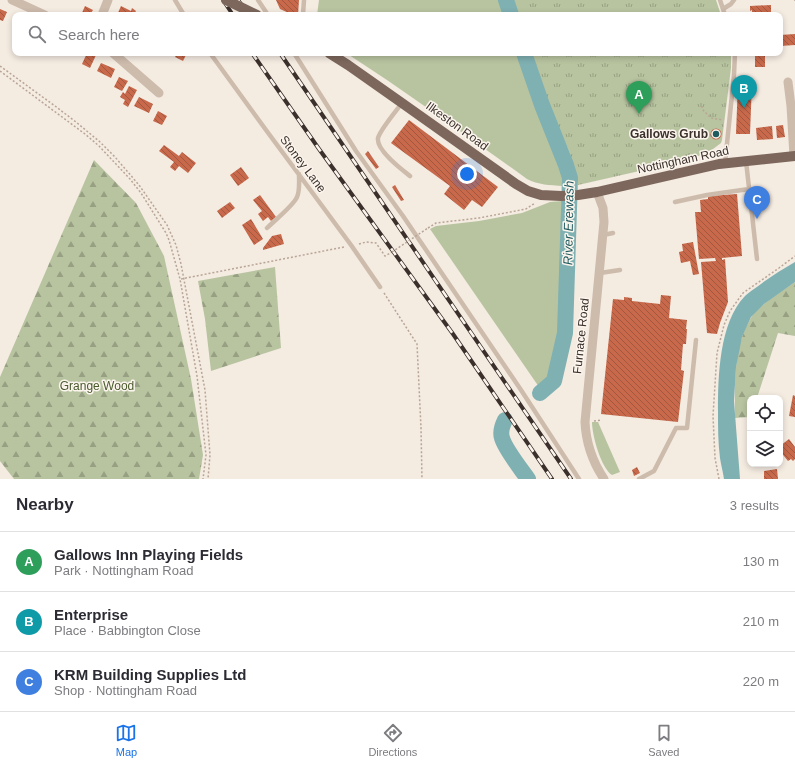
<!DOCTYPE html>
<meta charset="utf-8">
<style>
body{margin:0;font-family:Helvetica,sans-serif;background:#f7f7f7;color:#2b2b33}
.controls{position:absolute;right:12px;bottom:12px;display:grid;overflow:hidden;border-radius:8px;box-shadow:0 2px 6px #0003}
.controls button{width:36px;height:36px;display:grid;place-items:center;padding:0;border:0;border-bottom:1px solid #e1e1e2;background:#fff;color:#2b2b33;font:20px sans-serif}
.you{position:absolute;left:467px;top:174px;width:14px;height:14px;margin:-10px;border:3px solid #fff;border-radius:50%;background:#1a73e8;box-shadow:0 0 0 6px #1a73e833}
.badge{display:grid;place-items:center;width:26px;height:26px;border-radius:50%;background:#1a73e8;color:#fff;font-size:13px;font-weight:700}
.pin{position:absolute;translate:-50% -33px;filter:drop-shadow(0 1px 2px #0008)}
.pin::after{content:'';position:absolute;top:21px;width:14px;height:12px;background:inherit;clip-path:polygon(0 0,100% 0,50% 100%)}
.list{margin:0;padding:0;list-style:none}
h2{display:flex;justify-content:space-between;align-items:center;height:52px;margin:0;padding:0 16px;font-size:17px}
h2 small{font-size:13px;font-weight:400;color:#7c7c81}
.list li{display:grid;grid-template-columns:26px 1fr auto;gap:12px;align-items:center;box-sizing:border-box;height:60px;padding:0 16px;border-top:1px solid #e1e1e2}
.list b{display:block;font-size:15px;white-space:nowrap}
.list p{margin:0;font-size:13px;white-space:nowrap;color:#7c7c81}
.list em{font-size:13px;font-style:normal;color:#7c7c81}
.icon{flex:none;width:22px;height:22px;fill:none;stroke:currentColor;stroke-width:2;stroke-linecap:round;stroke-linejoin:round}
.map{position:relative;flex:none;width:795px;height:479px;overflow:hidden}
.search{position:absolute;background:#fff;box-shadow:0 2px 6px #0003;left:12px;right:12px;top:12px;height:44px;display:flex;align-items:center;gap:10px;box-sizing:border-box;padding:0 14px;border-radius:8px;color:#7c7c81;font-size:15px}
.sheet{height:232px;background:#fff}
nav{display:flex;justify-content:space-around;align-items:center;box-sizing:border-box;height:56px;border-top:1px solid #e1e1e2;background:#fff;font-size:11px;color:#7c7c81}
nav a{display:grid;justify-items:center;gap:2px}
nav .on{color:#1a73e8}
.map>svg:first-child{display:block}
.grass{fill:#b8c4a0}
.forest{fill:url(#forest-firs)}
.park{fill:url(#park-tufts)}
.water{fill:#7fb0b2}
.lines{fill:none;stroke-linecap:round;stroke-linejoin:round}
.river{stroke:#7fb0b2;stroke-width:16}
.building{fill:url(#building-back-hatch)}
.path{stroke:#b9a596;stroke-width:1.5;stroke-dasharray:2 2;stroke-linecap:butt}
.service{stroke:#cdbbac;stroke-width:4.5}
.minor{stroke:#cdbbac;stroke-width:9}
.primary{stroke:#7d675c;stroke-width:10}
.rail-casing{stroke:#3b302b;stroke-width:4}
.rail{stroke:#fbf5ee;stroke-width:2.5;stroke-dasharray:8;stroke-linecap:butt}
.path-bridge{stroke:#b9a596;stroke-width:1.5;stroke-dasharray:2 2;stroke-linecap:butt}
.primary-bridge{stroke:#7d675c;stroke-width:10}
.poi-dot{fill:#1f5a5e;stroke:#fbf5ee;stroke-width:1.5}
.labels{text-anchor:middle;stroke-width:3;stroke-linejoin:round;paint-order:stroke}
.street-label{font-size:12px;fill:#3b302b;stroke:#fbf5ee}
.poi-label{font-size:12px;font-weight:bold;fill:#3b302b;stroke:#fbf5ee;text-anchor:end}
.park-label{font-size:12px;fill:#4a5a2e;stroke:#fbf5ee}
.water-label{font-size:13px;font-style:italic;fill:#1f5a5e;stroke:#fbf5ee}
</style>
<div class="map">
<svg width="795" height="479" viewBox="0 0 795 479">
<defs>
<pattern id="forest-firs" width="22" height="20" patternUnits="userSpaceOnUse"><rect width="22" height="20" fill="#b8c4a0"/><path d="M5 1l3.5 6h-7zM16 11l3.5 6h-7z" fill="#97a083"/></pattern>
<pattern id="park-tufts" width="24" height="20" patternUnits="userSpaceOnUse"><rect width="24" height="20" fill="#b8c4a0"/><path d="M3 7l-1-3M5 7V3M7 7l1-3M15 17l-1-3M17 17v-4M19 17l1-3" fill="none" stroke="#97a083"/></pattern>
<pattern id="building-back-hatch" width="6" height="6" patternUnits="userSpaceOnUse"><rect width="6" height="6" fill="#c8694b"/><path d="M-1 5l2 2M0 0l6 6M5-1l2 2" fill="none" stroke="#a4573f"/></pattern>
</defs>
<rect width="100%" height="100%" fill="#f4ebe1"/>
<path class="grass" d="M319,0H500L505,15H317Z
M346,53H519L539,111L560,165L564,178L563,186C550,185 538,185 527,179C467,136 408,93 346,53Z
M562,201L561,213L562,287L554,373L549,380L539,387L430,229L436,226L479,221L522,213L550,202Z
M592,422H598L620,472L612,475C601,468 592,435 592,422Z"/>
<path class="forest" d="M94,160L136,203L164,256L191,379L203,455L199,479H14L0,461V377Z
M275,267L281,348L211,371L205,319L198,281Z
M795,282V336L778,333L757,398H750V417L735,418C735,388 733,355 746,327C748,324 750,319 752,316C762,303 781,292 795,282Z"/>
<path class="park" d="M511,0H716L721,15H517Z
M530,53H731V68L722,140L721,143L713,149L692,159L578,185L574,166L569,151L549,107Z"/>
<path class="water" d="M795,262V282L764,304L751,317L742,337L736,367L734,401L740,479H724C723,472 721,465 720,458C718,443 718,427 718,412C718,377 719,323 745,296C748,293 751,291 754,289C767,279 781,270 795,262Z"/>
<g class="lines">
<path class="river" d="M506,0L511,15
M524,53L542,105L566,165L570,178L565,333L554,381L540,393
M505,420C502,426 500,432 502,438C505,449 521,469 528,479"/>
</g>
<path class="building" d="M276,0H299L298,15H293L280,9Z
M771,5V15H752V10L750,11V6Z
M85,6L93,10L90,15H81Z
M121,6L131,11L132,8L136,11L134,15H117Z
M0,9L7,12L3,21L0,20Z
M795,34V45L780,46V35Z
M87,53H97L90,68L82,64Z
M177,53H187L183,61L175,57Z
M755,53H765V67H755Z
M101,63L115,69L111,78L97,71Z
M119,77L128,81L122,91L114,87Z
M738,82H752L750,134H736Z
M129,86L137,90L128,107L123,104L125,100L120,97L123,92L125,94Z
M139,97L153,104L149,113L134,106Z
M158,111L167,116L162,125L153,121Z
M409,120L498,187L482,207L472,200L464,210L444,194L450,186L391,143Z
M783,125L785,137L777,138L776,126Z
M772,126L773,139L757,140L756,128Z
M710.5 134a5.5 5.5 0 1 1 11 0a5.5 5.5 0 1 1-11 0Z
M164,145L179,156L182,152L196,163L188,173L179,166L175,171L170,167L174,162L159,151Z
M368,151L379,167L376,169L365,154Z
M241,167L249,178L238,186L230,175Z
M395,185L404,200L401,201L392,187Z
M737,194L742,256L722,258V260L725,259L728,302L720,323L717,334L707,333L701,262L716,261L715,258L699,259L695,212H701L700,200L708,199V196Z
M260,195L276,217L271,221L268,217L263,221L258,214L262,211L253,200Z
M230,202L235,208L222,218L217,211Z
M251,219L263,239L254,245L242,225Z
M281,234L284,244L263,250V248L272,236Z
M693,242L699,274L693,275L690,261L681,263L679,252L683,251L682,244Z
M661,295L671,296L669,318L687,320L686,329H687L686,344H683L681,370L684,371L678,422L601,414L613,299L624,300V297L632,298V301L660,304Z
M793,395L795,396V417L789,416Z
M789,439L795,447V459L793,461L791,459L788,461L780,451V446Z
M637,467L640,473L634,476L632,470Z
M777,469L778,479H764V471Z"/>
<g class="lines">
<path class="path" d="M795,0V1
M0,66L55,106L76,122L100,142L115,157L139,185L167,225L176,245L181,264L205,390L210,455L208,479
M0,71L85,134L99,146L130,179L141,193L166,233L169,240L180,279L197,376L206,455L203,479
M702,106V109L711,118L723,120
M428,228L436,223L479,218L526,209L535,203
M359,244L366,242L376,243L385,256L392,252
M181,279L344,247
M384,293L417,344L421,428L422,479
M594,421L602,420
M719,479L715,458L713,416L717,353L724,325L730,311L743,293L779,268L795,256"/>
<path class="service" d="M175,0L184,15
M258,0L268,15
M720,0L725,15
M723,9L731,4L734,0
M303,15L304,0
M210,53L266,130L351,245L380,287
M294,53L356,151L403,216L521,390L579,479
M402,103C396,111 380,130 378,138C376,150 401,169 410,176
M746,161L757,259
M725,163L734,75L735,53
M675,202L707,195L749,189
M267,228C274,221 294,205 297,197C300,191 299,181 299,174
M603,235L613,233
M600,273L620,270
M639,479L654,471L676,428H687L696,340"/>
<path class="minor" d="M12,0L45,15
M102,15L108,0
M113,53L159,93
M788,82L791,106L794,156
M597,192L603,208L604,222L585,422C586,443 592,461 604,479"/>
<path class="primary" d="M329,53L348,65L402,103L516,184L528,191L541,195L561,196L578,195L597,192L719,164L795,156"/>
<g class="rail-casing">
<path id="rail" d="M223,0L233,15
M238,0L249,15
M252,53L319,149L453,334L552,479
M280,53L571,479"/>
</g>
<use href="#rail" class="rail"/>
<path class="path-bridge" d="M392,252L428,228"/>
<path class="primary-bridge" d="M226,0L257,15"/>
</g>
<circle class="poi-dot" cx="716" cy="134" r="4"/>
<g class="labels">
<g class="street-label">
<text transform="translate(457 126) rotate(36)" y="4">Ilkeston Road</text>
<text transform="translate(683 160) rotate(-12)" y="4">Nottingham Road</text>
<text transform="translate(303 164) rotate(53)" y="4">Stoney Lane</text>
<text transform="translate(581 336) rotate(-84)" y="4">Furnace Road</text>
</g>
<g class="poi-label">
<text x="708" y="138">Gallows Grub</text>
</g>
<g class="park-label">
<text x="97" y="390">Grange Wood</text>
</g>
<g class="water-label">
<text transform="translate(568 223) rotate(-89)" y="5">River Erewash</text>
</g>
</g>
</svg>
<div class="controls">
<button><svg class="icon" aria-label="locate" viewBox="0 0 24 24"><circle cx="12" cy="12" r="6"/><path d="M12 2v4M12 18v4M2 12h4M18 12h4"/></svg></button>
<button><svg class="icon" aria-label="layers" viewBox="0 0 24 24"><path d="M12 4l9 5-9 5-9-5zM3 14l9 5 9-5"/></svg></button>
</div>
<div class="you"></div>
<div class="pin badge" style="left:639px;top:114px;background:#2e9e5b">A</div>
<div class="pin badge" style="left:744px;top:108px;background:#0f9aa8">B</div>
<div class="pin badge" style="left:757px;top:219px;background:#3f7fe0">C</div>
<div class="search"><svg class="icon" aria-label="search" viewBox="0 0 24 24"><circle cx="10" cy="10" r="6"/><path d="M15 15l6 6"/></svg>Search here</div>
</div>
<section class="sheet">
<h2>Nearby<small>3 results</small></h2>
<ul class="list">
<li><span class="badge" style="background:#2e9e5b">A</span><div><b>Gallows Inn Playing Fields</b><p>Park · Nottingham Road</p></div><em>130 m</em></li>
<li><span class="badge" style="background:#0f9aa8">B</span><div><b>Enterprise</b><p>Place · Babbington Close</p></div><em>210 m</em></li>
<li><span class="badge" style="background:#3f7fe0">C</span><div><b>KRM Building Supplies Ltd</b><p>Shop · Nottingham Road</p></div><em>220 m</em></li>
</ul>
</section>
<nav>
<a class="on"><svg class="icon" aria-label="map" viewBox="0 0 24 24"><path d="M3 6l6-2 6 2 6-2v14l-6 2-6-2-6 2zM9 4v14M15 6v14"/></svg>Map</a>
<a><svg class="icon" aria-label="directions" viewBox="0 0 24 24"><path d="M12 3l9 9-9 9-9-9zM9 14v-3h6M13 9l2 2-2 2"/></svg>Directions</a>
<a><svg class="icon" aria-label="saved" viewBox="0 0 24 24"><path d="M7 4h10v16l-5-4-5 4z"/></svg>Saved</a>
</nav>
